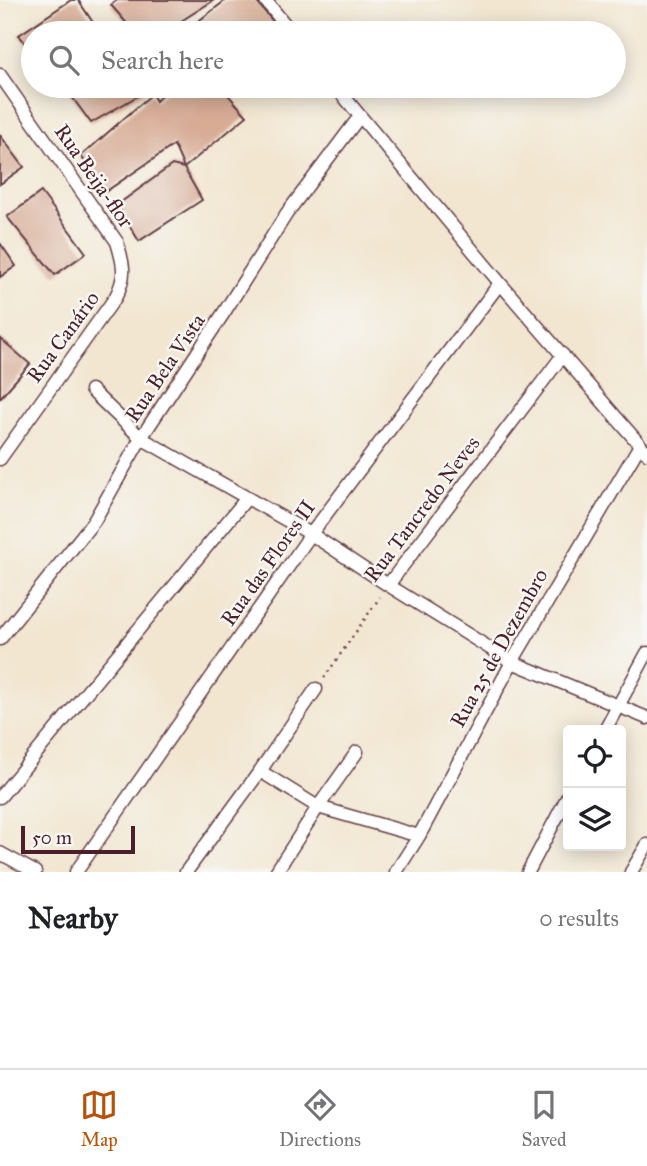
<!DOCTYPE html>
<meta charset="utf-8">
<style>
body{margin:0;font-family:"IM FELL Great Primer",serif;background:#f6f6f6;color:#202124}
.controls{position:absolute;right:21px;bottom:21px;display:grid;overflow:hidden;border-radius:7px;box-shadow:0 4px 18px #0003}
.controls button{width:63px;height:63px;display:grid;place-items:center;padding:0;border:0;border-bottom:2px solid #e0e0e0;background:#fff;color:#202124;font:35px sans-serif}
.scale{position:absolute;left:21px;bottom:18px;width:114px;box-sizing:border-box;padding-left:7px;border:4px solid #4a1f2b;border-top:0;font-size:19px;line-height:24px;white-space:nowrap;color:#4a1f2b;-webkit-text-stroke:5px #f6f6f2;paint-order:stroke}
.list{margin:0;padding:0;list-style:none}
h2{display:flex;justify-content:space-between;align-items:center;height:91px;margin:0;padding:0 28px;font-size:30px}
h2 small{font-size:23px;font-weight:400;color:#757577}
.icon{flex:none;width:38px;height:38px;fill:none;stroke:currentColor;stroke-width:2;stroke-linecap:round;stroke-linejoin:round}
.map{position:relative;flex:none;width:647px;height:872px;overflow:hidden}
.search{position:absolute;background:#fff;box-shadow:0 4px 18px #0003;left:21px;right:21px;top:21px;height:77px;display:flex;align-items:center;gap:18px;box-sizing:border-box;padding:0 24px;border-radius:38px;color:#757577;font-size:26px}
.sheet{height:196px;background:#fff}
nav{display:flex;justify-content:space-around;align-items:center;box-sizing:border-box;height:98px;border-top:2px solid #e0e0e0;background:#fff;font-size:19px;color:#757577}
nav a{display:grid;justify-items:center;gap:4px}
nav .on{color:#b45309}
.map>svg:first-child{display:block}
.building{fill:#d7ab94}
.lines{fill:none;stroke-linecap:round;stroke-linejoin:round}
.street-casing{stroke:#633d44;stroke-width:15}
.path{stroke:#633d44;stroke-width:2.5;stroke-dasharray:2 5;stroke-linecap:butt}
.street{stroke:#fff;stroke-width:12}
.labels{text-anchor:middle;stroke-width:5;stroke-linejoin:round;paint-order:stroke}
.street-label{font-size:21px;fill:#4a1f2b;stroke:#f6f6f2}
</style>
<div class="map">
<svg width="647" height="872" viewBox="0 0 647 872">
<rect width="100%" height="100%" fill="#f6f6f2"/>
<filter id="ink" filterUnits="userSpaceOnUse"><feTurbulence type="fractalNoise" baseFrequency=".0143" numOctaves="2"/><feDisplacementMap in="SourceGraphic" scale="14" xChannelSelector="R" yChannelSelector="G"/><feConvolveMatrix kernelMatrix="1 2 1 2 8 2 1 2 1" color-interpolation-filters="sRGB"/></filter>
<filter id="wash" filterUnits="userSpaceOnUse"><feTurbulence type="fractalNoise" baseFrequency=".00686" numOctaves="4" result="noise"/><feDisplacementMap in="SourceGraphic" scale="28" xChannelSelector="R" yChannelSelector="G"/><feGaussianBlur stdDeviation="1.57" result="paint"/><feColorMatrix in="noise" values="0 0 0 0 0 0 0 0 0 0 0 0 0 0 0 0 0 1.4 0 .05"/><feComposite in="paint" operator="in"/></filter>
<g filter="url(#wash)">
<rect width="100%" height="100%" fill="#f2e6d0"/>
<g id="blocks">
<path class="building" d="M71,0H78L100,33H33V54L19,35Z
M117,0H214L178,23L184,32L226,0H255L277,26L267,33H135L111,5Z
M64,86H145L148,90L91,123Z
M171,86H220L247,116L184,168L174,145L105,192L81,156L152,94L156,101Z
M0,135L24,167L0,184Z
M172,165L184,168L202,200L139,241L117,205Z
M41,192L86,253L55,275L7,217Z
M0,243L16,266L0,277Z
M0,338L30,364L0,398Z"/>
</g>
</g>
<g filter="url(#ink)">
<use href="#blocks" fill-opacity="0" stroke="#633d44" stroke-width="2"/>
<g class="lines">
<g class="street-casing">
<path id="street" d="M265,0L292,33
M0,75L117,242C124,265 127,276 115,298L0,459
M335,86L500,283L647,453
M91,390L141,438L311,534L388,585L512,662L647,718
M388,585L563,355
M0,639L94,521L141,438L223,314L287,213L360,116
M605,730L647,653
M260,771L318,807L419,836
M0,797L247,498
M0,853L35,872
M76,872L311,534L500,283
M186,872L260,771L316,689
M276,872L318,807L357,752
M396,872L419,836L512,662L640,445
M528,872L568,796
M631,872L647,845"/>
</g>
<path class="path" d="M324,678L380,597"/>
<use href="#street" class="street"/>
</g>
</g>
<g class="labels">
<g class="street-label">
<text transform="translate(94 176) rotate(55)" y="7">Rua Beija-flor</text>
<text transform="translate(63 337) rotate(-54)" y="7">Rua Canário</text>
<text transform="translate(165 368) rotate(-56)" y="7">Rua Bela Vista</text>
<text transform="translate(422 509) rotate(-53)" y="7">Rua Tancredo Neves</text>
<text transform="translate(268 563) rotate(-55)" y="7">Rua das Flores II</text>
<text transform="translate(499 648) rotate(-61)" y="7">Rua 25 de Dezembro</text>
</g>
</g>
</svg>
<div class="controls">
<button><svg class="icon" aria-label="locate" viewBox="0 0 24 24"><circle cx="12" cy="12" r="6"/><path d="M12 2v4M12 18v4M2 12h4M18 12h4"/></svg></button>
<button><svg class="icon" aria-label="layers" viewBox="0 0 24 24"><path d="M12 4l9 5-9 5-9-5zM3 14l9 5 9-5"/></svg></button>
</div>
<div class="scale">50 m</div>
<div class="search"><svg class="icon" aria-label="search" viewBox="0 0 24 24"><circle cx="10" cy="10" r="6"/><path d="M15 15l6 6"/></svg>Search here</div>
</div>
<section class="sheet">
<h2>Nearby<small>0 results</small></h2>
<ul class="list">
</ul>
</section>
<nav>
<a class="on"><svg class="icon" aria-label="map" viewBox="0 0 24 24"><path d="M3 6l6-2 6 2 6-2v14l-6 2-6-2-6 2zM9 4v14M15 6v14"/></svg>Map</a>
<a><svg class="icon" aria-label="directions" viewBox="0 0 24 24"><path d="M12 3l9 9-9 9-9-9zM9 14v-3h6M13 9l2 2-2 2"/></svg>Directions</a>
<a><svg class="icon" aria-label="saved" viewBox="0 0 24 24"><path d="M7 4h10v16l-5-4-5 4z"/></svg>Saved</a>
</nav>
